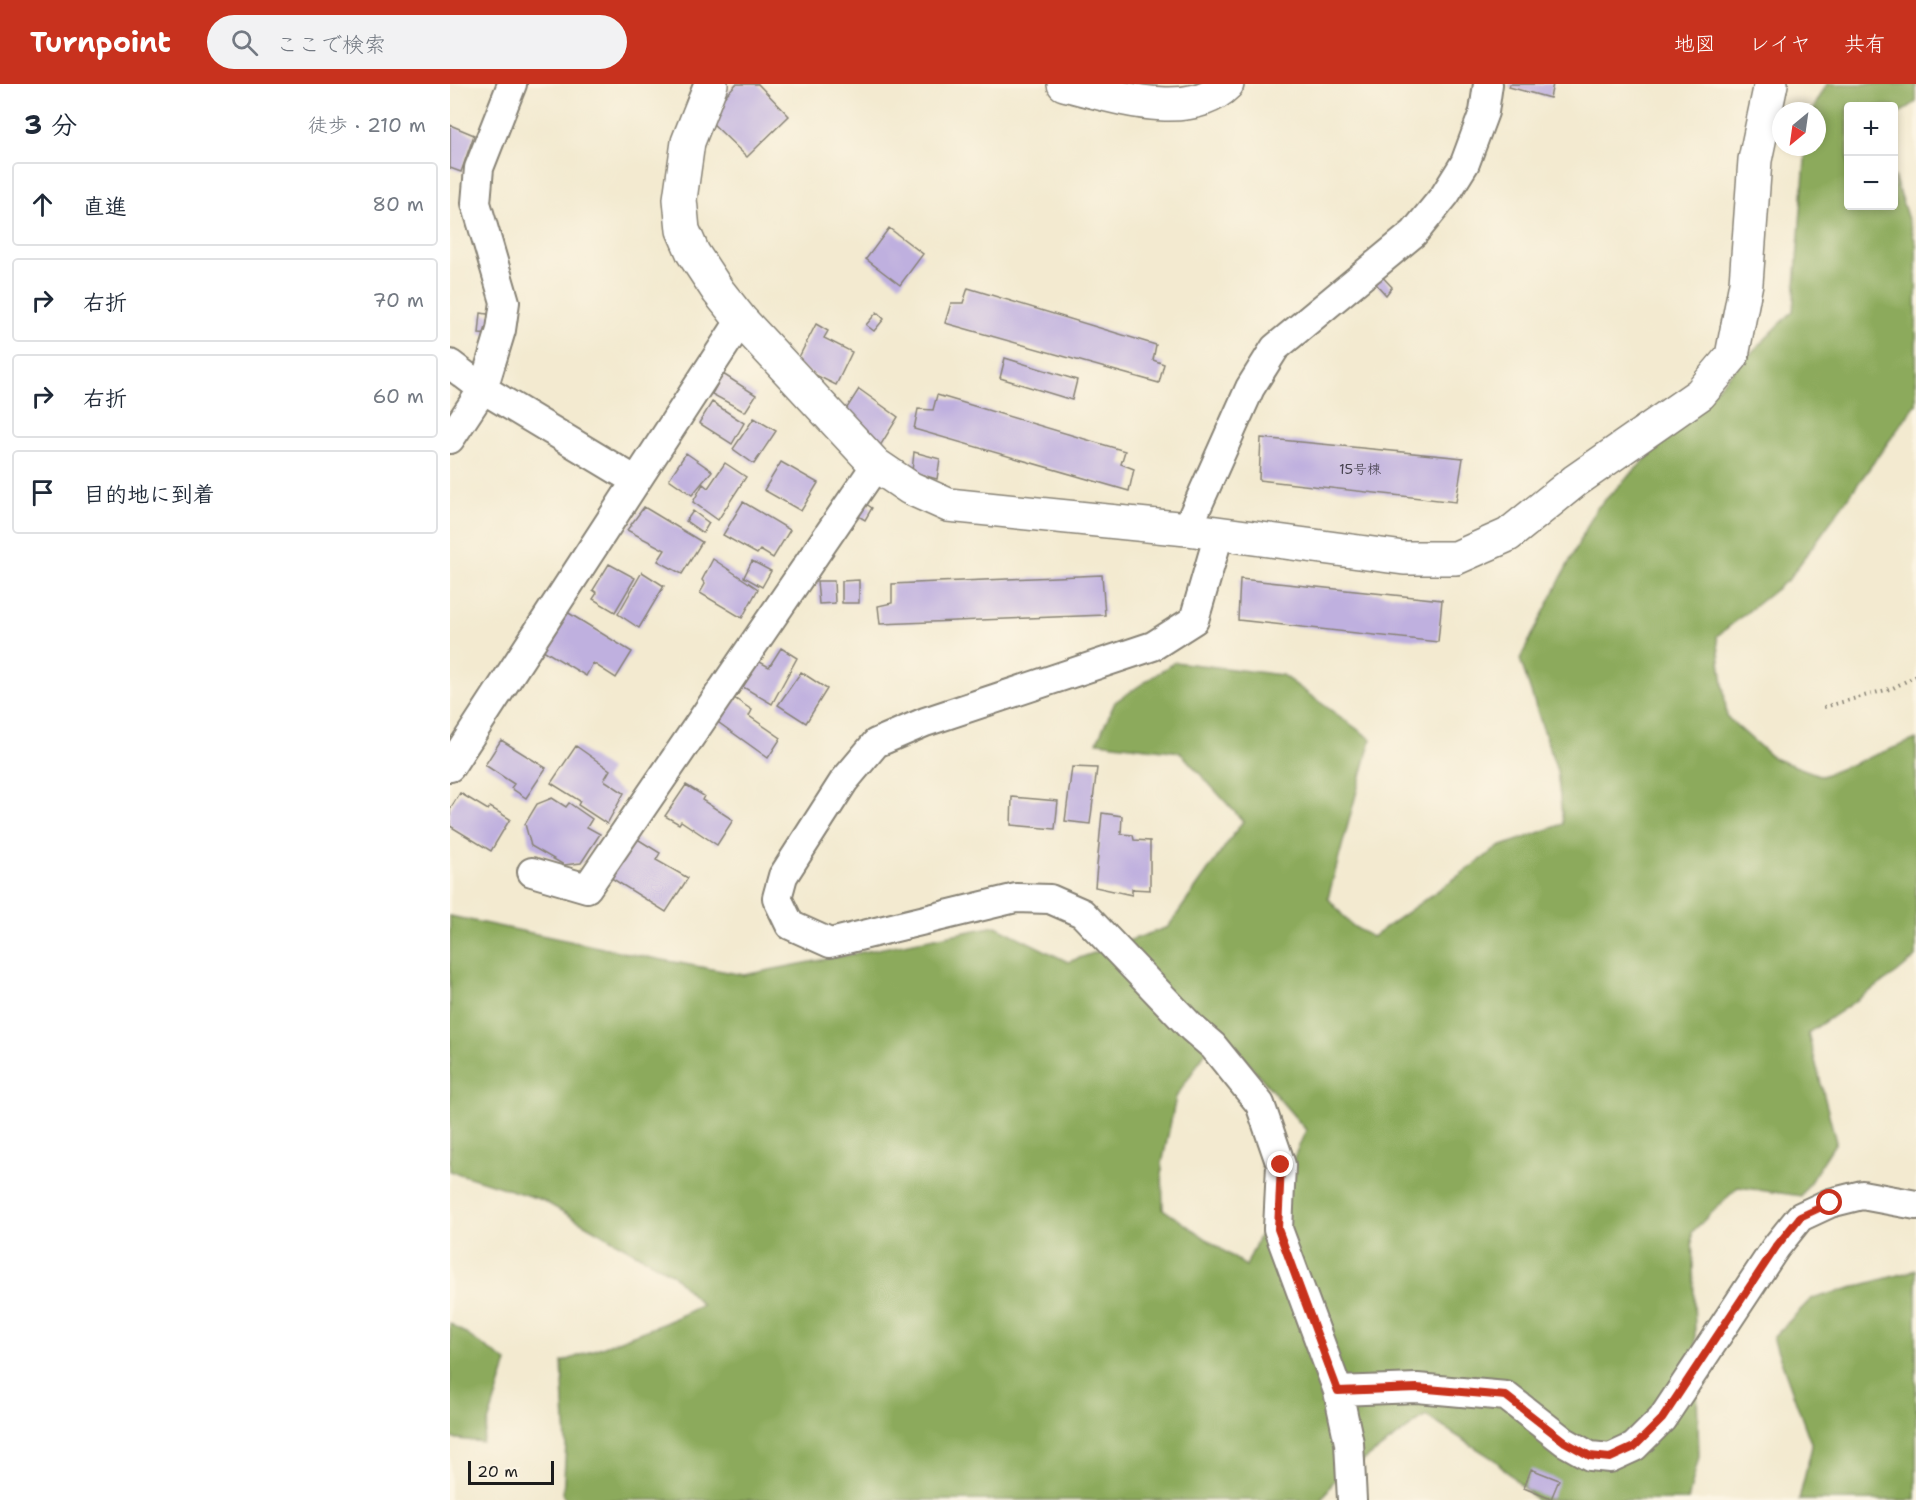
<!DOCTYPE html>
<html lang="ja">
<meta charset="utf-8">
<style>
body{margin:0;font-family:"Shantell Sans","Klee One",sans-serif;background:#f2f2f3;color:#1f2937}
.controls{position:absolute;right:18px;top:18px;display:grid;overflow:hidden;border-radius:6px;box-shadow:0 3px 9px #0003}
.controls button{width:54px;height:54px;display:grid;place-items:center;padding:0;border:0;border-bottom:2px solid #e0e1e3;background:#fff;color:#1f2937;font:30px sans-serif}
.compass{position:absolute;left:1322px;top:18px;width:54px;height:54px;border-radius:50%;background:#fff;box-shadow:0 3px 9px #0003;rotate:209deg}
.scale{position:absolute;left:18px;bottom:15px;width:86px;box-sizing:border-box;padding-left:6px;border:3px solid #1c1c1c;border-top:0;font-size:16px;line-height:21px;white-space:nowrap;color:#1c1c1c;-webkit-text-stroke:4px #fcf5e5;paint-order:stroke}
.stop{position:absolute;width:18px;height:18px;margin:-14px;border:4px solid #c8321e;border-radius:50%;background:#fff}
.stop.end{background:#c8321e;border-color:#fff;box-shadow:0 2px 6px #0008}
.list{margin:0;padding:0;list-style:none}
h2{display:flex;justify-content:space-between;align-items:center;height:78px;margin:0;padding:0 24px;font-size:26px}
h2 small{font-size:20px;font-weight:400;color:#747a83}
.list li{display:grid;grid-template-columns:39px 1fr auto;gap:18px;align-items:center;box-sizing:border-box;height:84px;margin:0 12px 12px;padding:0 12px;border:2px solid #e0e1e3;border-radius:6px}
.list b{display:block;font-size:22px;white-space:nowrap}
.list em{font-size:20px;font-style:normal;color:#747a83}
.icon{flex:none;width:33px;height:33px;fill:none;stroke:currentColor;stroke-width:2;stroke-linecap:round;stroke-linejoin:round}
.map{position:relative;flex:none;width:1466px;height:1416px;overflow:hidden}
header{display:flex;align-items:center;gap:36px;box-sizing:border-box;height:84px;padding:0 30px;background:#c8321e;color:#fff}
header strong{font-size:28px}
nav{display:flex;gap:33px;margin-inline-start:auto;font-size:21px}
.search{width:420px;height:54px;background:#f2f2f3;display:flex;align-items:center;gap:15px;box-sizing:border-box;padding:0 21px;border-radius:33px;color:#747a83;font-size:22px}
main{display:flex}
aside{flex:1;background:#fff}
.map>svg:first-child{display:block}
.forest{fill:#8caa5c;stroke:#54633c;stroke-width:1.5;fill-rule:evenodd}
.building{fill:#bfb0df}
.lines{fill:none;stroke-linecap:round;stroke-linejoin:round}
.street-casing{stroke:#888376;stroke-width:32}
.secondary-casing{stroke:#888376;stroke-width:36}
.path{stroke:#888376;stroke-width:4;stroke-dasharray:1.5 4.5;stroke-linecap:butt}
.street{stroke:#fff;stroke-width:28}
.secondary{stroke:#fff;stroke-width:33}
.route{stroke:#c8321e;stroke-width:8}
.labels{text-anchor:middle;stroke-width:5;stroke-linejoin:round;paint-order:stroke}
.number-label{font-size:14px;fill:#45414d}
</style>
<header>
<strong>Turnpoint</strong>
<div class="search"><svg class="icon" aria-label="search" viewBox="0 0 24 24"><circle cx="10" cy="10" r="6"/><path d="M15 15l6 6"/></svg>ここで検索</div>
<nav><a>地図</a><a>レイヤ</a><a>共有</a></nav>
</header>
<main>
<aside>
<h2>3 分<small>徒歩 · 210 m</small></h2>
<ul class="list">
<li><svg class="icon" aria-label="ahead" viewBox="0 0 24 24"><path d="M12 20V5M6 11l6-6 6 6"/></svg><div><b>直進</b></div><em>80 m</em></li>
<li><svg class="icon" aria-label="right" viewBox="0 0 24 24"><path d="M7 20v-9h11M14 6l5 5-5 5"/></svg><div><b>右折</b></div><em>70 m</em></li>
<li><svg class="icon" aria-label="right" viewBox="0 0 24 24"><path d="M7 20v-9h11M14 6l5 5-5 5"/></svg><div><b>右折</b></div><em>60 m</em></li>
<li><svg class="icon" aria-label="arrive" viewBox="0 0 24 24"><path d="M6 21V4h12l-3 4 3 4H6"/></svg><div><b>目的地に到着</b></div></li>
</ul>
</aside>
<div class="map">
<svg width="1466" height="1416" viewBox="0 0 1466 1416">
<rect width="100%" height="100%" fill="#fcf5e5"/>
<filter id="ink" filterUnits="userSpaceOnUse"><feTurbulence type="fractalNoise" baseFrequency=".0167" numOctaves="2"/><feDisplacementMap in="SourceGraphic" scale="12" xChannelSelector="R" yChannelSelector="G"/><feConvolveMatrix kernelMatrix="1 2 1 2 8 2 1 2 1" color-interpolation-filters="sRGB"/></filter>
<filter id="wash" filterUnits="userSpaceOnUse"><feTurbulence type="fractalNoise" baseFrequency=".008" numOctaves="4" result="noise"/><feDisplacementMap in="SourceGraphic" scale="24" xChannelSelector="R" yChannelSelector="G"/><feGaussianBlur stdDeviation="1.35" result="paint"/><feColorMatrix in="noise" values="0 0 0 0 0 0 0 0 0 0 0 0 0 0 0 0 0 1.4 0 .05"/><feComposite in="paint" operator="in"/></filter>
<g filter="url(#wash)">
<rect width="100%" height="100%" fill="#f3ead0"/>
<path class="forest" d="M1377,0H1466V18L1444,33V22H1398V122H1444V92L1466,160V320L1339,495L1267,552L1277,633L1323,674L1372,692L1466,655V873L1447,889L1358,949L1386,1058L1351,1112L1288,1103L1242,1148L1249,1373L1238,1416H1086L1045,1376L976,1332L883,1398L872,1416H118L113,1412L116,1360L112,1278L215,1239L252,1221L221,1189L92,1116L0,1087V832L186,871L294,891L546,842L618,878L718,843L793,737L730,668L647,658L665,618L725,578L832,591L921,655L878,814L901,841L922,853L1049,763L1113,740L1107,687L1070,575L1146,425L1343,227L1356,63H1367V27H1362ZM770,946L856,1046L796,1182L713,1125L712,1080L726,1013Z
M1466,1186V1416H1349L1362,1362L1323,1254L1361,1215Z
M0,1239L57,1278L32,1358L0,1354Z"/>
<g id="blocks">
<path class="building" d="M286,0H308L339,32L297,73L256,33Z
M1060,0H1103L1100,14L1059,3Z
M0,41L24,51L11,88L0,84Z
M439,144L473,170L450,201L416,175Z
M927,187L942,203L936,211L919,192Z
M518,204L706,261L703,276L714,280L709,299L495,239L501,219H513Z
M427,228L434,235L424,247L416,241Z
M31,229L43,231L42,251L29,250Z
M366,240L378,247L374,254L402,268L386,301L345,281Z
M555,274L627,296L622,316L550,294Z
M273,290L306,311L295,328L262,310Z
M409,305L448,333L430,362L390,335Z
M487,311L675,367L671,380L684,385L679,407L464,345L468,325L483,326Z
M262,318L294,339L282,360L249,339Z
M304,334L326,347L304,380L283,365Z
M811,354L1013,374L1006,418L809,396Z
M464,368L490,375L487,395L462,388Z
M236,369L262,387L242,411L219,395Z
M331,378L368,399L351,427L314,406Z
M275,379L296,393L268,436L243,418L253,400L258,404Z
M293,418L340,446L323,474L310,466L307,470L273,451Z
M413,418L422,424L415,436L405,430Z
M194,423L252,458L232,490L208,477L215,466L177,446Z
M243,427L259,439L253,449L236,437Z
M263,475L308,505L292,534L250,509L255,500L252,496Z
M302,477L321,487L312,503L294,493Z
M159,480L185,494L165,528L143,515L147,509L143,506Z
M192,488L214,502L189,544L168,530Z
M652,491L655,531L430,540L428,522L442,519V500Z
M790,495L992,516L988,558L788,536Z
M409,496V519H392V497Z
M367,497H384L385,519L369,520Z
M117,528L182,568L166,594L143,579L136,592L93,566Z
M331,564L347,574L322,620L293,603L308,577L319,583Z
M351,588L377,605L356,639L328,621Z
M281,612L302,626L299,632L331,654L318,674L265,636Z
M51,656L96,684L76,714L61,704L64,700L35,681Z
M126,662L160,686L154,696L174,709L157,740L128,721L130,717L101,699Z
M622,683L647,684L640,740L615,737Z
M236,701L254,712L252,716L283,736L267,761L231,737L229,740L215,732Z
M10,709L38,726L40,723L60,735L41,767L0,742V725Z
M562,713L608,717L605,745L561,741Z
M102,714L116,723L119,719L142,735L137,743L150,750L131,779L114,781L81,762L75,740L87,720Z
M652,729L672,732L671,750L683,751L684,756L700,757V806L682,805V811L645,803Z
M181,751L210,769L206,776L238,794L216,828L158,792Z
M1081,1385L1109,1396L1101,1415L1074,1404Z"/>
</g>
</g>
<g filter="url(#ink)">
<use href="#blocks" fill-opacity="0" stroke="#888376" stroke-width="1.5"/>
<g class="lines">
<g class="street-casing">
<path id="street" d="M0,280L33,305L186,397
M0,355L33,305L51,246L55,218L26,119L29,84L62,0
M737,445L800,304L825,264L964,149L995,111L1015,79L1034,28L1038,0
M769,450L744,536L703,562L475,638L426,659L394,697L333,792L327,814L340,841L380,859L566,814L600,815L632,829L742,944L763,962L810,1020L831,1081L828,1145L888,1307L899,1359L902,1416
M0,683L291,236
M82,788L137,804L426,381
M888,1307L967,1304L1056,1312L1115,1358L1140,1372L1160,1374L1184,1363L1212,1335L1326,1163L1350,1133L1380,1119L1412,1111L1466,1121"/>
</g>
<g class="secondary-casing">
<path id="secondary" d="M261,0L238,58L230,115L233,146L243,169L268,207L291,236L426,381L460,404L498,421L737,445L954,474H1006L1058,451L1125,397L1250,310L1282,272L1296,199L1305,76L1321,0
M614,0C661,11 738,39 777,0"/>
</g>
<path class="path" d="M1374,623L1443,604L1466,592"/>
<use href="#street" class="street"/>
<use href="#secondary" class="secondary"/>
</g>
</g>
<g class="lines" filter="url(#ink)">
<path class="route" d="M831,1081L828,1145L888,1307L967,1304L1056,1312L1115,1358L1140,1372L1160,1374L1184,1363L1212,1335L1326,1163L1350,1133L1380,1119"/>
</g>
<g class="labels">
<g class="number-label">
<text x="910" y="390">15号棟</text>
</g>
</g>
</svg>
<div class="controls">
<button>+</button>
<button>−</button>
</div>
<svg class="compass" viewBox="-18 -18 36 36"><path d="M0-13l5 13h-10z" fill="#e53935"/><path d="M0 13l5-13h-10z" fill="#747a83"/></svg>
<div class="scale">20 m</div>
<div class="stop" style="left:1380px;top:1119px"></div>
<div class="stop end" style="left:831px;top:1081px"></div>
</div>
</main>
